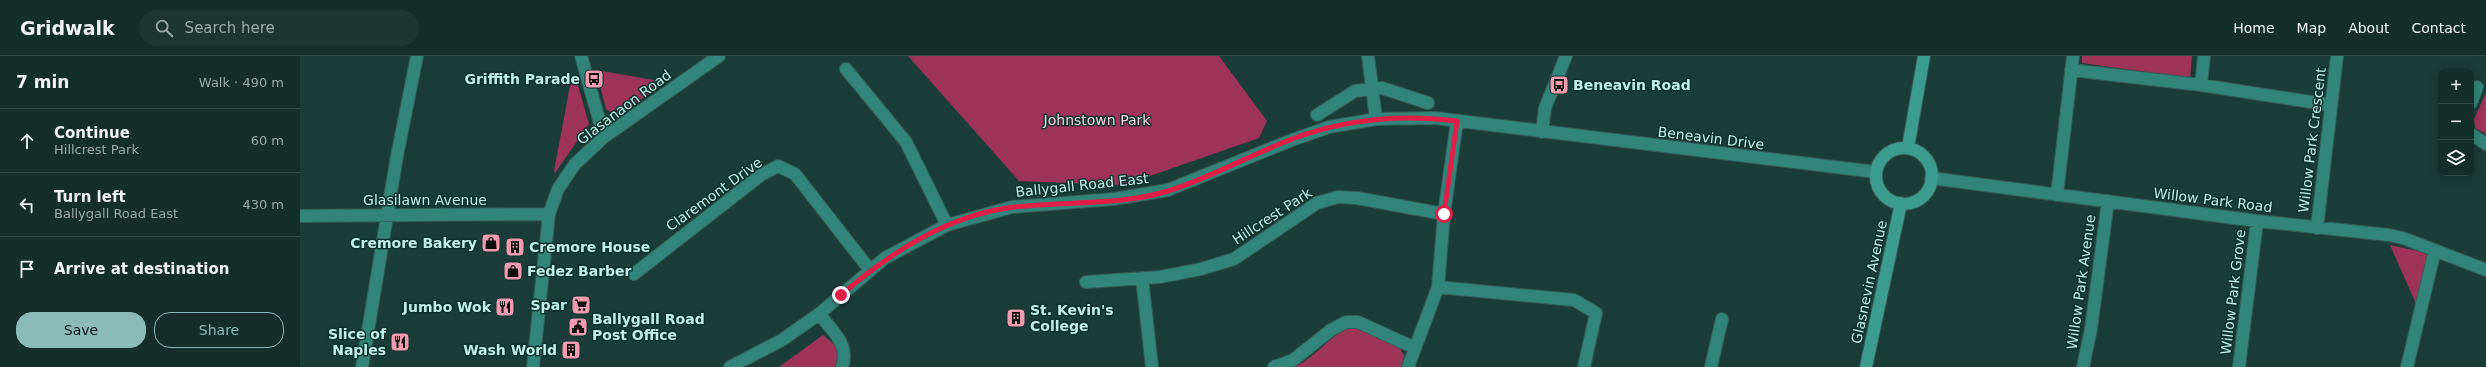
<!DOCTYPE html>
<meta charset="utf-8">
<style>
body{margin:0;font-family:"DejaVu Sans",sans-serif;background:#1d3632;color:#f1f3f6}
.controls{position:absolute;right:12px;top:12px;display:grid;overflow:hidden;border-radius:8px;box-shadow:0 2px 10px #0003}
.controls button{width:36px;height:36px;display:grid;place-items:center;padding:0;border:0;border-bottom:1px solid #334a47;background:#142e2a;color:#f1f3f6;font:20px sans-serif}
.stop{position:absolute;width:12px;height:12px;margin:-9px;border:3px solid #e11d48;border-radius:50%;background:#fff}
.stop.end{background:#e11d48;border-color:#fff;box-shadow:0 1px 4px #0008}
.list{margin:0;padding:0;list-style:none}
h2{display:flex;justify-content:space-between;align-items:center;height:52px;margin:0;padding:0 16px;font-size:17px}
h2 small{font-size:13px;font-weight:400;color:#9da8a8}
.list li{display:grid;grid-template-columns:26px 1fr auto;gap:12px;align-items:center;box-sizing:border-box;height:64px;padding:0 16px;border-top:1px solid #334a47}
.list b{display:block;font-size:15px;white-space:nowrap}
.list p{margin:0;font-size:13px;white-space:nowrap;color:#9da8a8}
.list em{font-size:13px;font-style:normal;color:#9da8a8}
.actions{display:flex;gap:8px;padding:12px 16px}
.actions a{flex:1;padding:9px 0;border:1px solid #8bbbb9;border-radius:16px;text-align:center;font-size:14px;color:#8bbbb9}
.actions .main{background:#8bbbb9;color:#111}
.icon{flex:none;width:22px;height:22px;fill:none;stroke:currentColor;stroke-width:2;stroke-linecap:round;stroke-linejoin:round}
.map{position:relative;flex:none;width:2186px;height:311px;overflow:hidden}
header{display:flex;align-items:center;gap:24px;box-sizing:border-box;height:56px;padding:0 20px;background:#142e2a;border-bottom:1px solid #334a47}
header strong{font-size:19px}
nav{display:flex;gap:22px;margin-inline-start:auto;font-size:14px}
.search{width:280px;height:36px;background:#1d3632;display:flex;align-items:center;gap:10px;box-sizing:border-box;padding:0 14px;border-radius:22px;color:#9da8a8;font-size:15px}
main{display:flex}
aside{flex:1;background:#142e2a}
.map>svg:first-child{display:block}
.green{fill:#9e3458}
.lines{fill:none;stroke-linecap:round;stroke-linejoin:round}
.minor-casing{stroke:#365c57;stroke-width:14}
.major-casing{stroke:#365c57;stroke-width:14}
.minor{stroke:#32857a;stroke-width:12}
.major{stroke:#3d9c90;stroke-width:12}
.route{stroke:#e11d48;stroke-width:5}
.labels{text-anchor:middle;stroke-width:3;stroke-linejoin:round;paint-order:stroke}
.poi-label{font-size:14px;font-weight:bold;fill:#bfefe7;stroke:#10322e;text-anchor:end}
.street-label{font-size:14px;fill:#bfefe7;stroke:#10322e}
.park-label{font-size:14px;fill:#f5d7dd;stroke:#10322e}
</style>
<header>
<strong>Gridwalk</strong>
<div class="search"><svg class="icon" aria-label="search" viewBox="0 0 24 24"><circle cx="10" cy="10" r="6"/><path d="M15 15l6 6"/></svg>Search here</div>
<nav><a>Home</a><a>Map</a><a>About</a><a>Contact</a></nav>
</header>
<main>
<aside>
<h2>7 min<small>Walk · 490 m</small></h2>
<ul class="list">
<li><svg class="icon" aria-label="ahead" viewBox="0 0 24 24"><path d="M12 20V5M6 11l6-6 6 6"/></svg><div><b>Continue</b><p>Hillcrest Park</p></div><em>60 m</em></li>
<li><svg class="icon" aria-label="left" viewBox="0 0 24 24"><path d="M17 20v-9H6M10 6l-5 5 5 5"/></svg><div><b>Turn left</b><p>Ballygall Road East</p></div><em>430 m</em></li>
<li><svg class="icon" aria-label="arrive" viewBox="0 0 24 24"><path d="M6 21V4h12l-3 4 3 4H6"/></svg><div><b>Arrive at destination</b></div></li>
</ul>
<div class="actions"><a class="main">Save</a><a>Share</a></div>
</aside>
<div class="map">
<svg width="2186" height="311" viewBox="0 0 2186 311">
<rect width="100%" height="100%" fill="#1b3d38"/>
<path class="green" d="M608,0H919L967,65L959,82L824,129L719,125Z
M1782,0H1892L1890,22L1782,7Z
M296,14L365,26L321,58L315,59L306,53Z
M272,19H275L289,68L255,117L254,115Z
M2186,37V78L2175,72L2174,63Z
M2090,189L2131,198L2117,250Z
M1053,271L1098,290L1104,299L1103,311H994C1015,303 1033,275 1053,271Z
M523,279L535,289L539,297L535,311H479Z"/>
<g class="lines">
<g class="minor-casing">
<path id="minor" d="M281,0L304,81
M1068,0L1076,63
M546,13L606,86L647,169
M1771,14L1901,29L2030,49
M1901,29L1904,0
M2171,47L2177,31
M1017,59L1055,35L1082,32L1128,47
M1242,76L1245,52L1266,0
M2171,78L2186,88
M1631,122L1957,165L2089,179L2103,182L2186,214
M1757,139L1773,0
M0,160L249,158
M2017,172L2037,0
M334,218L461,119L478,110L495,118L570,214
M842,222L852,311
M786,226L860,221L901,213L934,203L1017,147L1038,141L1057,142L1144,158
M1138,231L1274,244L1296,257L1284,311
M519,258C532,274 550,289 542,311
M62,311L97,100L117,0
M233,311L249,158L258,133L275,108L304,81L419,0
M430,311L482,284L519,258L585,202L647,169L712,151L814,143L868,134L992,84L1029,71L1076,63L1135,62L1576,116
M974,311L993,304L1031,274L1046,266H1058L1115,292
M1108,311L1138,231L1144,158L1157,65
M1411,311L1422,263
M1783,311L1791,273L1808,145
M1939,311L1957,165
M2107,311L2135,194"/>
</g>
<g class="major-casing">
<path id="major" d="M1608,92L1624,0
M1576 120a28 28 0 1 1 56 0a28 28 0 1 1-56 0Z
M1566,311L1601,147"/>
</g>
<use href="#minor" class="minor"/>
<use href="#major" class="major"/>
</g>
<g class="lines">
<path class="route" d="M541,239C591,196 648,159 714,151C765,145 819,150 868,135C910,122 950,99 992,83C1046,63 1100,58 1157,65L1144,158"/>
</g>
<defs>
<g id="bus-square" transform="scale(1)"><rect x="-9" y="-9" width="18" height="18" rx="4" fill="#f29ab0" stroke="#10322e"/><path d="M-5-6H5V4H4V6H2V4H-2V6H-4V4H-5ZM-3.5-4V0h7V-4ZM-3.5 1.2v1.5H-2V1.2ZM2 1.2v1.5H3.5V1.2Z" fill="#111"/></g>
<g id="shop-square" transform="scale(1)"><rect x="-9" y="-9" width="18" height="18" rx="4" fill="#f29ab0" stroke="#10322e"/><path d="M-5-2.5h2.3a2.7 3.5 0 0 1 5.4 0H5L5.5 6h-11ZM-1.5-2.5h3a1.5 2.3 0 0 0-3 0Z" fill="#111"/></g>
<g id="building-square" transform="scale(1)"><rect x="-9" y="-9" width="18" height="18" rx="4" fill="#f29ab0" stroke="#10322e"/><path d="M-4-6H4V6H1V3H-1V6H-4ZM-2.5-4.3h1.7v1.8h-1.7ZM.8-4.3h1.7v1.8H.8ZM-2.5-1h1.7V.8h-1.7ZM.8-1h1.7V.8H.8Z" fill="#111"/></g>
<g id="supermarket-square" transform="scale(1)"><rect x="-9" y="-9" width="18" height="18" rx="4" fill="#f29ab0" stroke="#10322e"/><path d="M-6-5.5h2.5l.6 2H6L4.5 2H-2.5L-4.4-4H-6ZM-1.5 3.2a1.3 1.3 0 1 0 .1 0ZM3 3.2a1.3 1.3 0 1 0 .1 0Z" fill="#111"/></g>
<g id="restaurant-square" transform="scale(1)"><rect x="-9" y="-9" width="18" height="18" rx="4" fill="#f29ab0" stroke="#10322e"/><path d="M-5-6h1v4h1v-4h1v4h1v-4h1v5L-1.5 .5V6h-2V.5L-5-1ZM5-6V6H3V1.5H1.5Q1.5-4 5-6Z" fill="#111"/></g>
<g id="civic-square" transform="scale(1)"><rect x="-9" y="-9" width="18" height="18" rx="4" fill="#f29ab0" stroke="#10322e"/><path d="M-.6-6.5H3V-4.5H.6V-3L4-1V1h2V6H-6V1h2V-1L-.6-3ZM-1.2 2.5V6h2.4V2.5Z" fill="#111"/></g>
</defs>
<g fill-rule="evenodd">
<use href="#bus-square" x="294" y="23"/>
<use href="#bus-square" x="1259" y="29"/>
<use href="#shop-square" x="191" y="187"/>
<use href="#building-square" x="215" y="191"/>
<use href="#shop-square" x="213" y="215"/>
<use href="#supermarket-square" x="281" y="249"/>
<use href="#restaurant-square" x="205" y="251"/>
<use href="#building-square" x="716" y="262"/>
<use href="#civic-square" x="278" y="271"/>
<use href="#restaurant-square" x="100" y="286"/>
<use href="#building-square" x="271" y="294"/>
</g>
<g class="labels">
<g class="poi-label">
<text x="280" y="28">Griffith Parade</text>
<text x="1273" y="34" text-anchor="start">Beneavin Road</text>
<text x="177" y="192">Cremore Bakery</text>
<text x="229" y="196" text-anchor="start">Cremore House</text>
<text x="227" y="220" text-anchor="start">Fedez Barber</text>
<text x="267" y="254">Spar</text>
<text x="191" y="256">Jumbo Wok</text>
<text x="730" y="259" text-anchor="start">St. Kevin's<tspan x="730" dy="16">College</tspan></text>
<text x="292" y="268" text-anchor="start">Ballygall Road<tspan x="292" dy="16">Post Office</tspan></text>
<text x="86" y="283">Slice of<tspan x="86" dy="16">Naples</tspan></text>
<text x="257" y="299">Wash World</text>
</g>
<g class="street-label">
<text transform="translate(324 51) rotate(-37)" y="5">Glasanaon Road</text>
<text transform="translate(1411 82) rotate(7)" y="5">Beneavin Drive</text>
<text transform="translate(2012 84) rotate(-83)" y="5">Willow Park Crescent</text>
<text transform="translate(782 129) rotate(-6)" y="5">Ballygall Road East</text>
<text transform="translate(414 138) rotate(-36)" y="5">Claremont Drive</text>
<text x="125" y="149">Glasilawn Avenue</text>
<text transform="translate(1913 144) rotate(7)" y="5">Willow Park Road</text>
<text transform="translate(972 160) rotate(-33)" y="5">Hillcrest Park</text>
<text transform="translate(1569 226) rotate(-78)" y="5">Glasnevin Avenue</text>
<text transform="translate(1781 226) rotate(-82)" y="5">Willow Park Avenue</text>
<text transform="translate(1933 236) rotate(-83)" y="5">Willow Park Grove</text>
</g>
<g class="park-label">
<text x="797" y="69">Johnstown Park</text>
</g>
</g>
</svg>
<div class="controls">
<button>+</button>
<button>−</button>
<button><svg class="icon" aria-label="layers" viewBox="0 0 24 24"><path d="M12 4l9 5-9 5-9-5zM3 14l9 5 9-5"/></svg></button>
</div>
<div class="stop" style="left:1144px;top:158px"></div>
<div class="stop end" style="left:541px;top:239px"></div>
</div>
</main>
